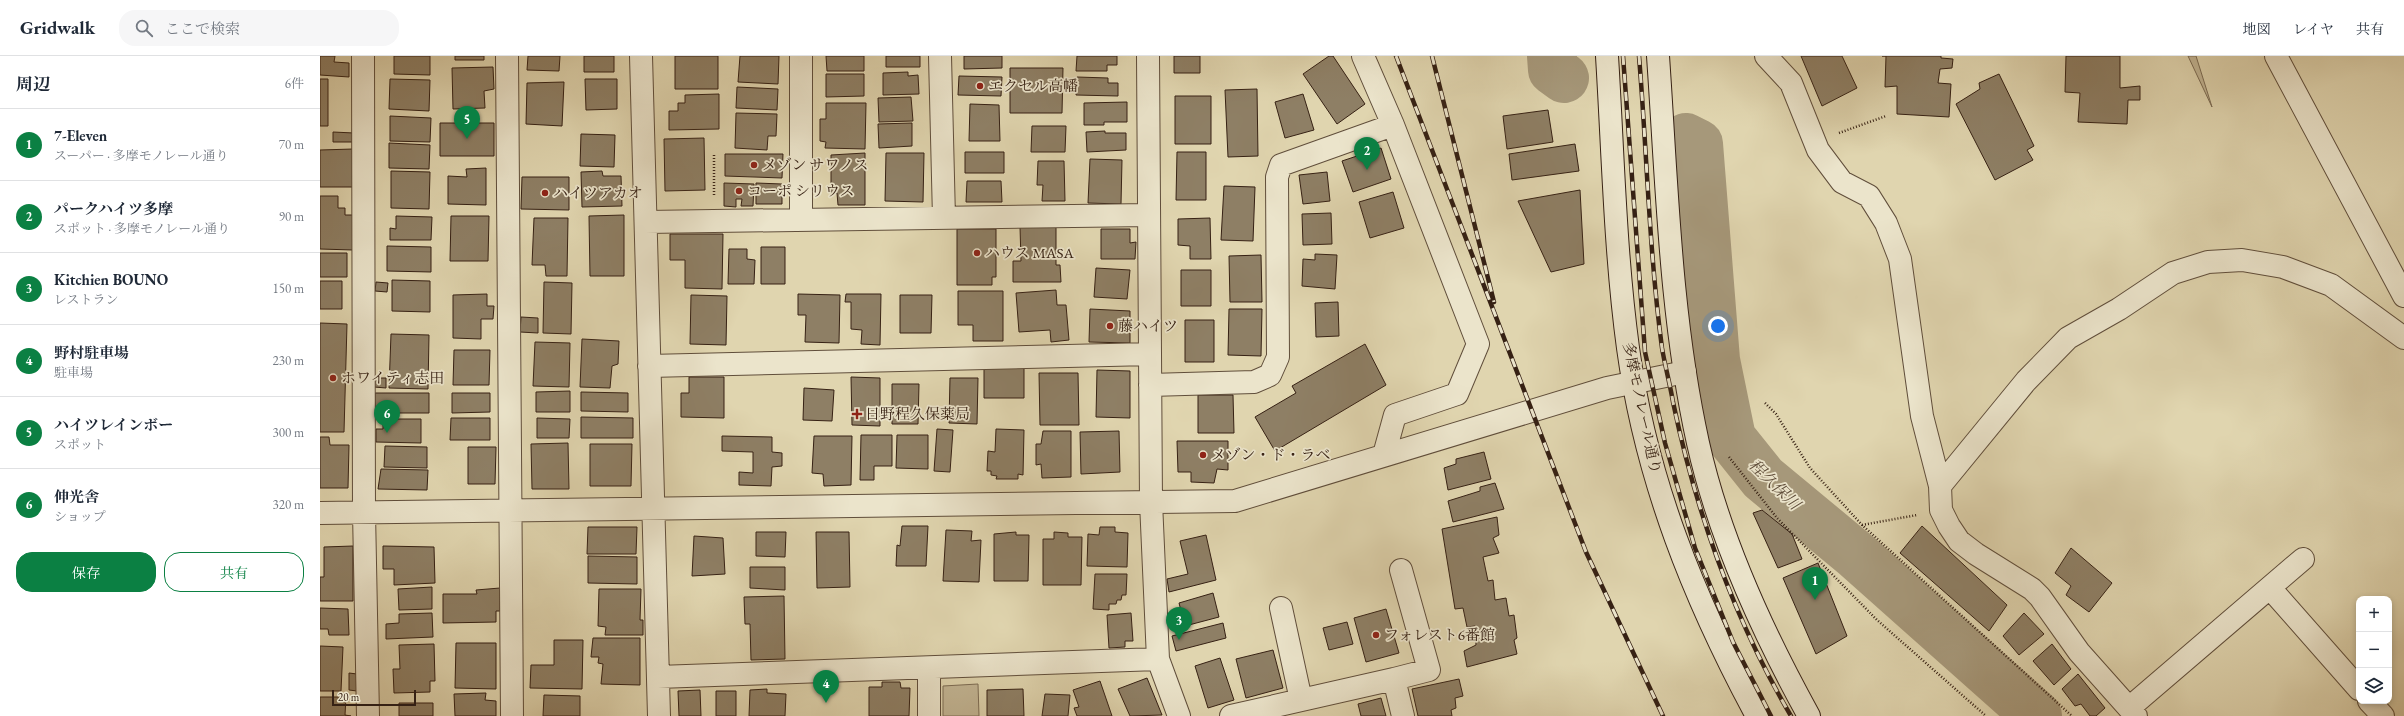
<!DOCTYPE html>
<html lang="ja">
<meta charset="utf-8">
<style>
body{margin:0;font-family:"EB Garamond","Noto Serif JP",serif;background:#f6f6f7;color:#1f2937}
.controls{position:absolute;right:12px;bottom:12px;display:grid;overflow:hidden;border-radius:8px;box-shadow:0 2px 6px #0003}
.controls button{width:36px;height:36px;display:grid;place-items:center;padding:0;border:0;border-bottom:1px solid #e0e1e3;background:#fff;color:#1f2937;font:20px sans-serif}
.scale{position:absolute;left:12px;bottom:10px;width:84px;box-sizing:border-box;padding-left:4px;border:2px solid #362114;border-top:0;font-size:11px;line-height:14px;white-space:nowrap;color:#362114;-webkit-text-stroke:3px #ebe4cb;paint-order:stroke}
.you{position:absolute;left:1398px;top:270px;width:14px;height:14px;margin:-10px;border:3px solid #fff;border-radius:50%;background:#1a73e8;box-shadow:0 0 0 6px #1a73e833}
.badge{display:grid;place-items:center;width:26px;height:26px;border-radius:50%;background:#0b8043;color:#fff;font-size:13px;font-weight:700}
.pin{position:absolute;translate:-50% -33px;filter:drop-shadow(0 1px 2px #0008)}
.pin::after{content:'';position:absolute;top:21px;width:14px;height:12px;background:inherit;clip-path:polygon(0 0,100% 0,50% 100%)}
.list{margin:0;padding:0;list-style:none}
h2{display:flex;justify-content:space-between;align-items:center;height:52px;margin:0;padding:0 16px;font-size:17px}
h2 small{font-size:13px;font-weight:400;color:#747a83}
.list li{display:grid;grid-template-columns:26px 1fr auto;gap:12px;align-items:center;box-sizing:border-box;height:72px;padding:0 16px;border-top:1px solid #e0e1e3}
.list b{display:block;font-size:15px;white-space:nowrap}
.list p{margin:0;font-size:13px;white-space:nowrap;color:#747a83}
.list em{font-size:13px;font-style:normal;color:#747a83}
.actions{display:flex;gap:8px;padding:12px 16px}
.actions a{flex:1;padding:9px 0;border:1px solid #0b8043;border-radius:16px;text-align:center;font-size:14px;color:#0b8043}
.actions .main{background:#0b8043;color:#fff}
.icon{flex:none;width:22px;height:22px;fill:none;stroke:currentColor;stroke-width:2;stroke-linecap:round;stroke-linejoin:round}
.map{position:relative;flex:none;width:2084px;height:660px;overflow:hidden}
header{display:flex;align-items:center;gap:24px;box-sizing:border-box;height:56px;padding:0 20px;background:#fff;border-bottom:1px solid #e0e1e3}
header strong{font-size:19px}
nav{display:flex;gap:22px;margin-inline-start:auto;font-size:14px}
.search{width:280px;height:36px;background:#f6f6f7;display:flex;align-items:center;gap:10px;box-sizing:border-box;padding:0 14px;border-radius:16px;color:#747a83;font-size:15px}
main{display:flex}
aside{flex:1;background:#fff}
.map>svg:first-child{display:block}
.green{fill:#c3b695;stroke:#7c6c54}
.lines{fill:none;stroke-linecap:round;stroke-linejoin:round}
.river{stroke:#a6987a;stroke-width:50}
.building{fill:#8e7f65;stroke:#362114}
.street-casing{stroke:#604e3b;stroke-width:24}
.secondary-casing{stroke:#362114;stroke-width:24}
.path{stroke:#362114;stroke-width:2.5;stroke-dasharray:1 2;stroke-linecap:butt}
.street{stroke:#ebe4cb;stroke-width:22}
.secondary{stroke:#ebe4cb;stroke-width:22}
.rail-casing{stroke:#362114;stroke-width:4.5}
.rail{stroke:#ebe4cb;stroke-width:3;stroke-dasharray:9;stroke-linecap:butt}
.poi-dot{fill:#8f2418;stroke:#ebe4cb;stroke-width:1.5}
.labels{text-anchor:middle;stroke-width:3.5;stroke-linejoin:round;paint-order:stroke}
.poi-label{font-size:15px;fill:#362114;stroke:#ebe4cb;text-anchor:start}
.street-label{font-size:15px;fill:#362114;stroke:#ebe4cb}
.water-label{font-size:16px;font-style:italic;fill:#5d4b38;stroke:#ebe4cb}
</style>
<header>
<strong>Gridwalk</strong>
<div class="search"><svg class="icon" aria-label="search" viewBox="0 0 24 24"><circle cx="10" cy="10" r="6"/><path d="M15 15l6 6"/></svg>ここで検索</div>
<nav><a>地図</a><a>レイヤ</a><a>共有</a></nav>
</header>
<main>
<aside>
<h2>周辺<small>6件</small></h2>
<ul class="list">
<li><span class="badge">1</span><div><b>7-Eleven</b><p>スーパー · 多摩モノレール通り</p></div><em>70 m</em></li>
<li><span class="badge">2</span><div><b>パークハイツ多摩</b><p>スポット · 多摩モノレール通り</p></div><em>90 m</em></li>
<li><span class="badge">3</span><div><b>Kitchien BOUNO</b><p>レストラン</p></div><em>150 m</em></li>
<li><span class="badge">4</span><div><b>野村駐車場</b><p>駐車場</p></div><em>230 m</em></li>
<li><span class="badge">5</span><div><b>ハイツレインボー</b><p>スポット</p></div><em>300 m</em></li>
<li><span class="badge">6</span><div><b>伸光舎</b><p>ショップ</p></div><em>320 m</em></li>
</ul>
<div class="actions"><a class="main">保存</a><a>共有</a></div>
</aside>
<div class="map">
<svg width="2084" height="660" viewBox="0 0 2084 660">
<rect width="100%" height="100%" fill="#e0d5af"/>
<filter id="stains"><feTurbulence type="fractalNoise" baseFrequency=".005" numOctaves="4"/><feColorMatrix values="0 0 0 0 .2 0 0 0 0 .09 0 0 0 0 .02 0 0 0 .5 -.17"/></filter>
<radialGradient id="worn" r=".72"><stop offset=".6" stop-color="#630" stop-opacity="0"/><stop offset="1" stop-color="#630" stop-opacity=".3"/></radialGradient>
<path class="green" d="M1868,0H1876L1892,51Z
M658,628L659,660H623V630Z"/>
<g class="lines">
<path class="river" d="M1232,0L1233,14L1244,22
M1366,82L1378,88L1395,304L1411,382L1443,422L1536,499L1717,660"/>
</g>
<path class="building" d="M0,0H15L14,6L29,7V21L0,19Z
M74,0H110V19L74,18Z
M135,0H164V4H135Z
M208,0H240L239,15L207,14Z
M264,0H294V16H264Z
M355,0H398V33H355Z
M420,0H459L458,28L418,26Z
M506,0H544V15H507Z
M566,0H600V11H566Z
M644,0H682V12L644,13Z
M757,0H797V9H787V15H756Z
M854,0H880V17H854Z
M1009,0H1013L1045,48L1017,68L983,18Z
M1481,0H1522L1537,32L1502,50Z
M1562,0H1621V2L1633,3L1632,12L1620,13L1618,27L1631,28L1629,61L1577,58V30L1565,31L1566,0Z
M1746,0H1800V32L1820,30V44H1808L1807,68L1758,66L1760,37L1745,36Z
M173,11L174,33L164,35L165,52L133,53L132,12Z
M690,12H743L742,57H690Z
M588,16V20L598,19L599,38L563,39V17Z
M506,18H544V40L506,41Z
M1679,18L1714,90L1707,94L1713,104L1675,124L1636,48L1660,33L1659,27Z
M639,20L682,21L681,40L638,39Z
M757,21L788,22V27H798V40L756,39Z
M0,23H8V70H0Z
M70,23L110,24L109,55L69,53Z
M265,23H297V53L266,54Z
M244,26L242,70L206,68L207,27Z
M417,31L458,33L457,54L416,52Z
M937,33L938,100L908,101L905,34Z
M399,38V73L349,74V55H358V47H365V39Z
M983,38L994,74L965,82L955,46Z
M855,40H891V88H855Z
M591,41L593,65L559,66L558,42Z
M807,46V66H784V69H764V47Z
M506,47H546L545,93L505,92L506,86L500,85V63H506Z
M650,48L679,49L680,85H649Z
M1228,54L1233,86L1187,93L1183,60Z
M416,57L457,58L456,80H448L447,94L415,92Z
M70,60L111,62L110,86L70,85Z
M120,67H174V100H120Z
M592,67V90L559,92L558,68Z
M712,70H746L745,96H711Z
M785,75V77H806V94L767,96L766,76Z
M13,76L34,77V86H13Z
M261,78L295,79L294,111L260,110Z
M384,82L385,134L345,135L344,83Z
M69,87L110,89L109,113L69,112Z
M1255,88L1259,115L1192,124L1189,98Z
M1061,92L1071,123L1033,136L1022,105Z
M33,93L34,131H0V94Z
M645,96H684V117H645Z
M857,96H886V144H856Z
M545,97V149H518L517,137L511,138V99Z
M566,97H604L603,146L565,145Z
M405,98H463L462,122L405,120Z
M770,103L802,104L801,148L768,147Z
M718,105H744L745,145H722L723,129H717Z
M166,112V149L128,148V120L147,121L146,113Z
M71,115L110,116L109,153L71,152Z
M282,115L283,120H301L302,150L262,151L261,116Z
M1007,116L1010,145L983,148L979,119Z
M202,121H249V154L201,153Z
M647,125H681L682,146H646Z
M404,127L434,128L433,150H421L422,143H416V151L404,150Z
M436,127L462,128V148H436Z
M904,130L935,131L933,185L901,184Z
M1260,134L1264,208L1231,216L1198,145Z
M1073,136L1084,172L1050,182L1039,146Z
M0,140H18V152H25V159H33V194L0,193Z
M1011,157L1012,188L983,189L982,158Z
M304,159V220H270L269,160Z
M76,160L112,161L111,184H70V172L76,173Z
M131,160H169L168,205H130Z
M214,162H248L247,220H226L225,209H212Z
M890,162L891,203H870V190L858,189V163Z
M700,171H736V209H740L741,226H693V205H701Z
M637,173H676V221H672V229H637Z
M781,173H810V187L816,186L815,203H781Z
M350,178H403L402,233L365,232V204H350Z
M67,190L111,191V216L67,215Z
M441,191H465V228H441Z
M409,193H427V203L435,204L434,228H408Z
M0,197H27V221H0Z
M995,198L1017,199L1015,233L982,230L983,203L995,204Z
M941,199L942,246H910L909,200Z
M776,212L810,214L807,243L774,241Z
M861,214H891V250H861Z
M72,224L110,225V256L72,255Z
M0,225H22V253H0Z
M56,226L68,227L67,236L55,235Z
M224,226L252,227L251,278L223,277Z
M736,234L737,249H746L749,284L731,286L730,274L699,276L696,237Z
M638,235H683V285H653V269H638Z
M167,238V250H174L173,263H161V283L133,282V239Z
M478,238L520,239L519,287L485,286L486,259H478Z
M526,238H561L560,289L541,288L542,274L531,273V246H525Z
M371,239L407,240L406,289L370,288Z
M580,239H612L611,277H580Z
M1018,246L1019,280L996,281L995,247Z
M770,253L810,255V287L769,286Z
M909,253H942L941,300L908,299Z
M201,261L218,262V277L200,276Z
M865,264H894V306H865Z
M0,267L27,268L24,376H0Z
M71,278L109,279L108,333L69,332Z
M262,283L299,285L298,308L292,310L290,332L260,331Z
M215,286L250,287L249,331L213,330Z
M1045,288L1066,329L955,395L935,361L976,337L972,330Z
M134,294H170L169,329H133Z
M664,312H704V342H664Z
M777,314L810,315V362L776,361Z
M719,317H758L759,369H720Z
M369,321H404V362L361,361V337H369Z
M531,321L560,322V370L532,369Z
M54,322H66V332L54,331Z
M630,322H658L657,368L629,367Z
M572,328H599L598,368H572Z
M484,332L514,334L512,365L483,364Z
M250,335V356H216V336Z
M261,336L308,337V356L261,355Z
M55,337H109V357H55Z
M132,337H170V356L132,357Z
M878,339H913L914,377H878Z
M261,361L313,362V382H261Z
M131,362H170V384H130Z
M217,362L250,363L249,382H217Z
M63,363H101V387L56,386V373H63Z
M617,373L633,374L630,416L614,415Z
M676,373L704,374L703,419L698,418V423H676L677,420L671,419V415H667L668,395L675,396Z
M723,375H751V421L722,422L721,408L716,409V388H721Z
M799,375L800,416L761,418L760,376Z
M541,379H572V410H554V424H540Z
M577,379H608V413L576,412Z
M402,380L452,381V396L462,397V410L452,411L451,430L419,429V416L433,417V396L402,395Z
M494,380H532L531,429L504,430L503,418L492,417Z
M0,381H9L10,389H29L28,432H0Z
M857,385H908V414L897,413L894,427L871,426V416H858Z
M248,387L249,433H212L211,388Z
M270,388H312L311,430H270Z
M65,390L107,391V412L64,411Z
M148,391H176L175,428H148Z
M1164,396L1171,423L1128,434L1124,412L1136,408V403Z
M61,413L108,414L107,434L58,433Z
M1175,427L1184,453L1133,466L1128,445L1160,435V431Z
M1442,454L1472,478L1482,503L1458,512L1433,457Z
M1177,461L1179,479L1173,482L1179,497L1163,501L1168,525L1173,524L1175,544L1186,542L1189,560L1194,559L1197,582L1194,584L1197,598L1147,611L1144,595L1156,589L1155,570L1147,571L1143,552L1135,553L1122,473Z
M582,470H608L606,510H576L577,489L580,490Z
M1602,470L1687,549L1669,575L1580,497Z
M268,471H317L316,498H267Z
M780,471H795V476L808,477L807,511L767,510L768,478L779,479Z
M626,474L652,475L651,485L661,484L659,526L623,525Z
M436,476H466L465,501L436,500Z
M496,476H529L530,531L497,532Z
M696,476V479H709L708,525H674V478Z
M734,476L748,477V481H762L761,529H723V483H734Z
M886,479L896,524L849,536L847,523L868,518L860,485Z
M374,480L403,482L405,518L372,520Z
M33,490V545H0V521H4V491Z
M63,490L114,491L115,527L74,529V513H63Z
M1751,492L1792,527L1769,556L1746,539L1751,530L1735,517Z
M268,500L317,501V528L268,527Z
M1498,507L1527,580L1496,598L1463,522Z
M430,511H465V534L430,532Z
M775,518H807L806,539H802L801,544H797L796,548H789V554L773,553Z
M112,531V553L79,554L78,533Z
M180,532V555H176V566L123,567V538H157L156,534Z
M279,533H321L320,564H323V579H285L286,571L278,570Z
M893,537L899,561L865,570L859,547Z
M464,540L465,603L431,604L430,568H425L424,541Z
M0,552L28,553L29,579H9L8,573H0Z
M1066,553L1079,597L1046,606L1034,562Z
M112,557L113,581L66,583V568L79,567V558Z
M811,557L813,585H805V591L789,592L787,559Z
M1704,557L1724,578L1699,599L1683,580Z
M1027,566L1033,588L1009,594L1003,572Z
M903,567L906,582L856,595L852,580Z
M273,582H320V629L281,628L283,608L278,607L279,601H271Z
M234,584H263L262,633L210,632L211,609H234Z
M136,587H176V633L135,632Z
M114,588L115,625H110V636L74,637L73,613H80L79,589Z
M1732,588L1751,613L1734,629L1713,605Z
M0,590L23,591L21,635H0Z
M953,594L963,632L926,642L916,603Z
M900,602L914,644L888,652L875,610Z
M29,617L37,618V635L29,634Z
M1758,618L1785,652L1776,660H1770L1761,648L1755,650L1742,633Z
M827,622L842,659L810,660L798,633Z
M1139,623L1143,640L1135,642L1136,652L1131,654L1132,660H1098L1092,633Z
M780,625L792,660H757L754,652L759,651L753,634Z
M562,626H580L581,632H590L589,660H549V631H562Z
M447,633V637L466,638L465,660H429L430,634Z
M703,633L704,660H667V634Z
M380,634L381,660H359L358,635Z
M396,635H416V660H396Z
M166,637L165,644L176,645V660H135L134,638Z
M725,638L750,639L748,660H722Z
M224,639L260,640V660H223Z
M0,641H26L25,659L31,660H0Z
M1061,642L1066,660H1041L1038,648Z
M79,647H113V660H79Z"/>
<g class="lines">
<g class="street-casing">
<path id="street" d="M43,0L44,456L48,660
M187,0L192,660
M321,0L339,660
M620,0L624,162
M828,0L831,446L838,603L859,660
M1043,0L1073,69L1158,288L1137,338L1075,359L1064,399
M1446,0L1471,27L1498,94L1522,126L1549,140L1566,167L1580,203L1602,360L1620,430L1621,454L1629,470L1639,485L1656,498L1712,533L1720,541L1759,596L1816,660
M1956,0L2084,240
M481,164V0
M326,166L829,159
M329,310L830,298
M830,329L934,326L950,319L958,301L957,121L961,109L1073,69
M1620,430L1706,325L1748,282L1799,253L1853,217L1888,206L1922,204L1963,211L2011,229L2084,282
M0,457L915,445L1287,332L1365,316
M1950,532L2039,633
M961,552L981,644
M609,612V660
M338,621L838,603
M1074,623L1109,614L1081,514
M2049,645L2063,660
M1809,652L1983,503
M911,660L1074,623L1083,660"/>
</g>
<g class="secondary-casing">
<path id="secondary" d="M1287,0C1293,97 1295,196 1308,292C1326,424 1374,543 1437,660
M1338,0C1347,129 1350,260 1378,387C1399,482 1442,575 1489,660"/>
</g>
<path class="path" d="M1519,77L1566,60
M394,99V141
M1445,347L1456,358L1490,412L1542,469L1752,660
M1409,401L1457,462L1557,564L1666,660
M1542,469L1597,459"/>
<use href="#street" class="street"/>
<use href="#secondary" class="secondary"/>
<g class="rail-casing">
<path id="rail" d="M1076,0L1266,496L1343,660
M1112,0L1174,246
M1303,0L1325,296L1345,387L1375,492L1413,586L1451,660
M1319,0C1327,97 1329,195 1342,292C1345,310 1350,328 1353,346C1376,456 1414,563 1471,660"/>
</g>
<use href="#rail" class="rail"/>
</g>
<g class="poi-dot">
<circle cx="660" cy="30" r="4"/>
<circle cx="434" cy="109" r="4"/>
<circle cx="419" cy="135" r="4"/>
<circle cx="225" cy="137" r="4"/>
<circle cx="657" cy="197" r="4"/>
<circle cx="790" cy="270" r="4"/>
<circle cx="13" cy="322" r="4"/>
<path d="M535 352h4v4h4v4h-4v4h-4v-4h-4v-4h4z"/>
<circle cx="883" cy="399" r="4"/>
<circle cx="1056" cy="579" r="4"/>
</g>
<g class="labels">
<g class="poi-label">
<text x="668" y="35">エクセル高幡</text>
<text x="442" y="114">メゾン サワノス</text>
<text x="427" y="140">コーポ シリウス</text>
<text x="233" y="142">ハイツアカオ</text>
<text x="665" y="202">ハウス MASA</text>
<text x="798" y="275">藤ハイツ</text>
<text x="21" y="327">ホワイティ志田</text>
<text x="545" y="363">日野程久保薬局</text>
<text x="891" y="404">メゾン・ド・ラベ</text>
<text x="1064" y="584">フォレスト6番館</text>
</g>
<g class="street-label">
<text transform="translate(1322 352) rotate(78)" y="5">多摩モノレール通り</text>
</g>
<g class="water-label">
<text transform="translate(1455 428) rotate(44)" y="6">程久保川</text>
</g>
</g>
<rect width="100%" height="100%" filter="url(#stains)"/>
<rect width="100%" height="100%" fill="url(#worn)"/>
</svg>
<div class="controls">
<button>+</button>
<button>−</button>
<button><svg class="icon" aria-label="layers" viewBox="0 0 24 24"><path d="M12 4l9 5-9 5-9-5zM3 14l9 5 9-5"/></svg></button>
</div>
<div class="scale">20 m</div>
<div class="you"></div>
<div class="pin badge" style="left:1495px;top:544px">1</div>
<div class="pin badge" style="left:1047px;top:114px">2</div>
<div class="pin badge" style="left:859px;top:584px">3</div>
<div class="pin badge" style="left:506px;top:647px">4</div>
<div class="pin badge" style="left:147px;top:83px">5</div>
<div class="pin badge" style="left:67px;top:377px">6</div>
</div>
</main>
